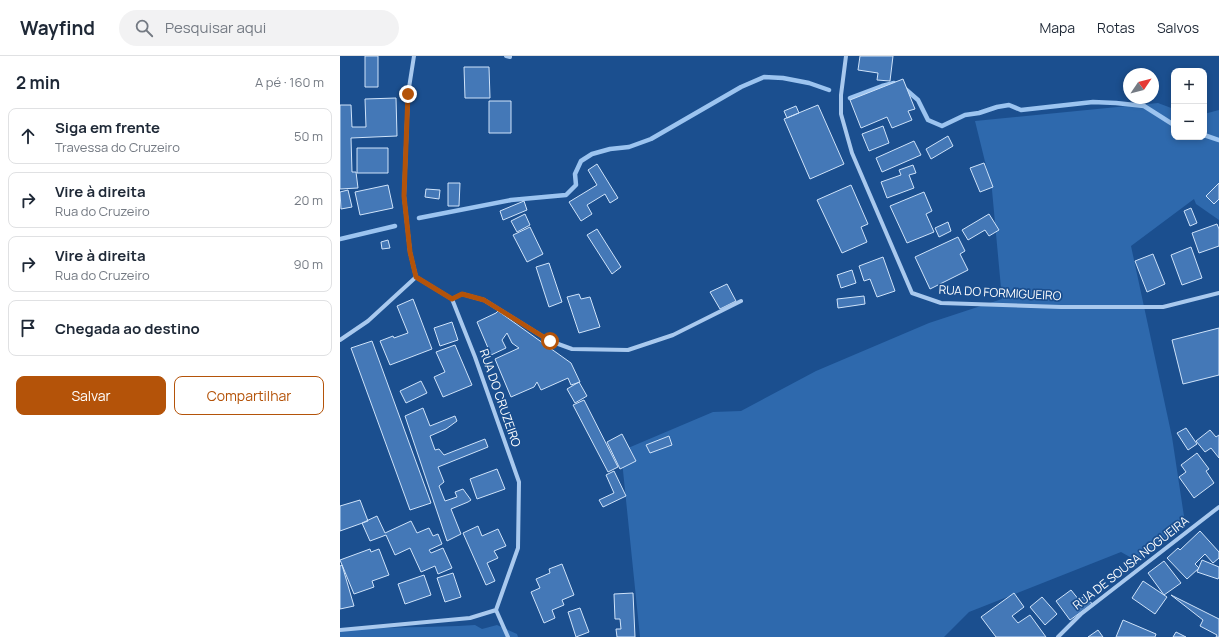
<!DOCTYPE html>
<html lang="pt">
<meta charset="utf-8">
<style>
body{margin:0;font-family:Manrope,sans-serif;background:#f2f2f3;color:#1f2937}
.controls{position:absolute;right:12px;top:12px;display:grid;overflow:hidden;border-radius:8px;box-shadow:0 2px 6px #0003}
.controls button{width:36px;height:36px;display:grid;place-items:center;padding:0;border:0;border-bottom:1px solid #e0e1e3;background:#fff;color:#1f2937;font:20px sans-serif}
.compass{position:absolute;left:783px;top:12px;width:36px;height:36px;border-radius:50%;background:#fff;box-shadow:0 2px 6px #0003;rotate:55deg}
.stop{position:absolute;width:12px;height:12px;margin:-9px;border:3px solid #b45309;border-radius:50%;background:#fff}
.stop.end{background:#b45309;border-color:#fff;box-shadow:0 1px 4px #0008}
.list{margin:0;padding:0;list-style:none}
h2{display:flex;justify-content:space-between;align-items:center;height:52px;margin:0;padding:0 16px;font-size:17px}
h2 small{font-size:13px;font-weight:400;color:#747a83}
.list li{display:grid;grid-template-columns:26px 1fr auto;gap:12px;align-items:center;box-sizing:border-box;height:56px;margin:0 8px 8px;padding:0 8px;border:1px solid #e0e1e3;border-radius:8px}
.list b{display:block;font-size:15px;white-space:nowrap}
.list p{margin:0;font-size:13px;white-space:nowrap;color:#747a83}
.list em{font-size:13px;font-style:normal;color:#747a83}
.actions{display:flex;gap:8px;padding:12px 16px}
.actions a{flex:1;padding:9px 0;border:1px solid #b45309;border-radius:8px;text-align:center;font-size:14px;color:#b45309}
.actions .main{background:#b45309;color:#fff}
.icon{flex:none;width:22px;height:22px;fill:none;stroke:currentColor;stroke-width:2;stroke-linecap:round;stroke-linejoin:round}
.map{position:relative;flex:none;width:879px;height:581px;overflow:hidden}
header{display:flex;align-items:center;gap:24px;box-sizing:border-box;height:56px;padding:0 20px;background:#fff;border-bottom:1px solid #e0e1e3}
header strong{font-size:19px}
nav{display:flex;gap:22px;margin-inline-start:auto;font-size:14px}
.search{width:280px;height:36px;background:#f2f2f3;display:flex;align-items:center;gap:10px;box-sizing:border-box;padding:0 14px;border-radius:22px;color:#747a83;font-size:15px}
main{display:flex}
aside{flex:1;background:#fff}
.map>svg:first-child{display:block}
.green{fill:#2e69ad}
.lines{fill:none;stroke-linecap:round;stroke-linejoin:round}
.stream{stroke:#9cc4f0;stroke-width:4.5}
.building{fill:#4478b7;stroke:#cfe3fa}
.minor{stroke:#a9c9ee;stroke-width:4}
.route{stroke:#b45309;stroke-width:5}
.labels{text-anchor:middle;stroke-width:3.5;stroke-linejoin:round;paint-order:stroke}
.street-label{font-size:12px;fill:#fff;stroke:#1b4f8f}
</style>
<header>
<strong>Wayfind</strong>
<div class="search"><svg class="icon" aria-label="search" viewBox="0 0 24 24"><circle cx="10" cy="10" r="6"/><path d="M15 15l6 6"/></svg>Pesquisar aqui</div>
<nav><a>Mapa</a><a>Rotas</a><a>Salvos</a></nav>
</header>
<main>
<aside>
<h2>2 min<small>A pé · 160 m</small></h2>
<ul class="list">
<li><svg class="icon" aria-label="ahead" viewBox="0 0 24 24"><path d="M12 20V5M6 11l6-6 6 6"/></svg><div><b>Siga em frente</b><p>Travessa do Cruzeiro</p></div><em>50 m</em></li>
<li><svg class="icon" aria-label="right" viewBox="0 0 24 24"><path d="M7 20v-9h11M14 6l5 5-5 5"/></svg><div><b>Vire à direita</b><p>Rua do Cruzeiro</p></div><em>20 m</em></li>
<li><svg class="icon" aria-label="right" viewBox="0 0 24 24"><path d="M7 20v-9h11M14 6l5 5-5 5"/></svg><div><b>Vire à direita</b><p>Rua do Cruzeiro</p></div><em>90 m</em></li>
<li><svg class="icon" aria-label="arrive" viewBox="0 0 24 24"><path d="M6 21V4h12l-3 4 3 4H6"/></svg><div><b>Chegada ao destino</b></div></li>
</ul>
<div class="actions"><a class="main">Salvar</a><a>Compartilhar</a></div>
</aside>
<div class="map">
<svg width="879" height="581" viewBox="0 0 879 581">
<rect width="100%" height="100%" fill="#1b4f8f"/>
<path class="green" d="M818,47L834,53V81H864V58L879,54V164L856,148L854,143L791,190L832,381L845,467L797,505L781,496L629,556L604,581H300L281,395L373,356L401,355L476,315L589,267L662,243L652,134L635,65Z
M135,569L142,573L157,569L177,578L178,581H0V575C45,570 90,572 135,569Z"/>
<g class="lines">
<path class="stream" d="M563,31L578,44L588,64L602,70L625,59L639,57L657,51L669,49L681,54L753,46L776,47L804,50L834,69
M510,42L542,30L554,27
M864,79L879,84
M79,162L171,144L226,139L236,129L235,118L241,105L252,98L270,93L289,91L311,83L401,31L424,21L443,22L469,27L489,34
M0,183L55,170"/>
</g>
<path class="building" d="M25,0H38V31H25Z
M520,0H553L550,25L537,24L538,17L518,14Z
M124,11H149L150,42H125Z
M563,23L575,53L568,55L572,64L552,72L547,61L521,72L510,44Z
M56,42L57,80L11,82L12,116H16L18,132L0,133V49H11L12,71H26L25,43Z
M149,45H171V77H149Z
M478,49L504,108L470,123L444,63Z
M456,50L459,57L447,62L444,55Z
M543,70L549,87L529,95L522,78Z
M608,80L613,90L591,103L586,93Z
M574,85L581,99L542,116L536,102Z
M17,92H48V117H17Z
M644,107L653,131L640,136L630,112Z
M257,108L278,142L270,147L265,138L247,149L252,158L241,165L229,146L257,129L248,114Z
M573,109L576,117L569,119L574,132L547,142L541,126L561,119L559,114Z
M108,127H120L119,150H108Z
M879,127V143L874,148L866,140Z
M48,129L53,152L20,159L15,136Z
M511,129L528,168L521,171L527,186L502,197L477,144Z
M86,133L100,134L99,143L85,141Z
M8,134L12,151L1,153L0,136Z
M584,136L592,155L586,158L594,176L567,187L550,150Z
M184,145L187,154L163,164L160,155Z
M851,152L857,167L850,170L844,155Z
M185,158L190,169L177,176L171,165Z
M649,158L659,174L649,180L645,174L628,184L622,174Z
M608,166L611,175L599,181L595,172Z
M877,168L879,173V190L859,197L852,177Z
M190,171L203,198L187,206L173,179Z
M257,173L281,211L272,218L247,179Z
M618,181L625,195L620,198L628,214L590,233L575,201Z
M48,184L50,192L42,193L41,186Z
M851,191L862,222L842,229L831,199Z
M813,198L825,228L807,236L795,205Z
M543,201L555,235L537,241L530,223L524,225L519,210Z
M209,207L222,246L209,251L196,211Z
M512,214L516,227L501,232L497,219Z
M387,228L396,245L380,253L370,236Z
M239,238L241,243L250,241L260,271L239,277L227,241Z
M524,240L525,248L498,252L497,243Z
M73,243L92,293L50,309L40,285L53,280L54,282L68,277L57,250Z
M158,255L231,307L240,326L231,329L228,322L201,334L197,326L194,331L171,341L155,303L179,292L172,287L167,277L162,284L166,292L151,299L137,266L156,257Z
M112,266L118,284L100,290L94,272Z
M879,272V319L843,328L832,284Z
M32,285L91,447L70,454L11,292Z
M115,289L132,329L103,341L94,321L105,316L96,296Z
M81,325L87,337L66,347L60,335Z
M239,326L247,340L235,347L227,333Z
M244,344L278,411L268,416L233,349Z
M83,352L90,370L115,360L117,365L106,373L90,380L95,394L99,393L104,399L145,383L148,391L98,411L104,426L99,430L105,445L117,441L115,436L123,433L131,444L128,446L111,453L121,478L107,485L65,360Z
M846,372L857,388L848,394L837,377Z
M870,374L876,381L879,379V402L871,392L865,396L856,385Z
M282,378L296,405L280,413L267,386Z
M329,380L332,389L310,397L306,389Z
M857,397L869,413L866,415L874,427L854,442L839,421L846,416L841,409Z
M157,413L165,433L137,443L130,423Z
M274,415L286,440L263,451L259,444L274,437L266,419Z
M20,444L28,465L0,475V450Z
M37,460L45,477L71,465L77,477L89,472L93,480L98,478L102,488L89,494L91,497L103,492L112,512L98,518L95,510L81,516L70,492L55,499L46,479L30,485L22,467Z
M138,470L142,480L158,473L166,490L154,495L158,502L147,507L155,525L146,529L123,477Z
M860,475L879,496V502L873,507L865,498L855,508L859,512L847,523L827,502L838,492L840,494Z
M30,493L31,496L39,493L49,519L32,525L34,531L14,538L0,504Z
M862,504L879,511V521L878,523L857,516Z
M824,505L841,527L824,539L808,517Z
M222,508L234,539L222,544L224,549L212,554L215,562L204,567L191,536L200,532L196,523L210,517L209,513Z
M2,509L14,550L0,553V510Z
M113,517L121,541L105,546L97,522Z
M84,519L91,539L65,548L58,528Z
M803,525L827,541L815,558L792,542Z
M731,534L739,544L746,539L752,548L730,564L716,545Z
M293,537L295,581H277L276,573H281L280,563H275L274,538Z
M674,537L684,551L672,560L678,567L690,559L706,581H656L641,561Z
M831,539L879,563V581H876L877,579L860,570L863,564Z
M702,541L717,558L705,569L690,551Z
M240,552L249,576L236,581L228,556Z
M783,564L816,578L815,581H776Z
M758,574L763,581H748Z
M836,576L846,581H833Z"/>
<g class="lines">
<path class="minor" d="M74,0L68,38L64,140L70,196L76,221L112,243L135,301L179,426L178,492L156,554
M166,0L170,1
M506,0L501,39V58L512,97L572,237L601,247L721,251H823L879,237
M112,243L122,238L144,244L210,285L232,293L288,294L333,279L401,245
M0,284L28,265L76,221
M156,554L168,581
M0,574L130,562L156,554
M718,581L741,558L879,451"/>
</g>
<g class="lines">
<path class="route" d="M68,38L64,140L70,196L76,221L112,243L122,238L144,244L210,285"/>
</g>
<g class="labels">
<g class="street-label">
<text transform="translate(660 237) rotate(3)" y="4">RUA DO FORMIGUEIRO</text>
<text transform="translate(160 342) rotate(71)" y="4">RUA DO CRUZEIRO</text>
<text transform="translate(791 507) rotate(-38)" y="4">RUA DE SOUSA NOGUEIRA</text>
</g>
</g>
</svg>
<div class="controls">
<button>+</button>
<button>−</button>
</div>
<svg class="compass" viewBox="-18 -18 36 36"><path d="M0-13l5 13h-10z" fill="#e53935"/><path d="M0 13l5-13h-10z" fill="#747a83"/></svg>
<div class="stop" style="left:210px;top:285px"></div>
<div class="stop end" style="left:68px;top:38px"></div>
</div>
</main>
